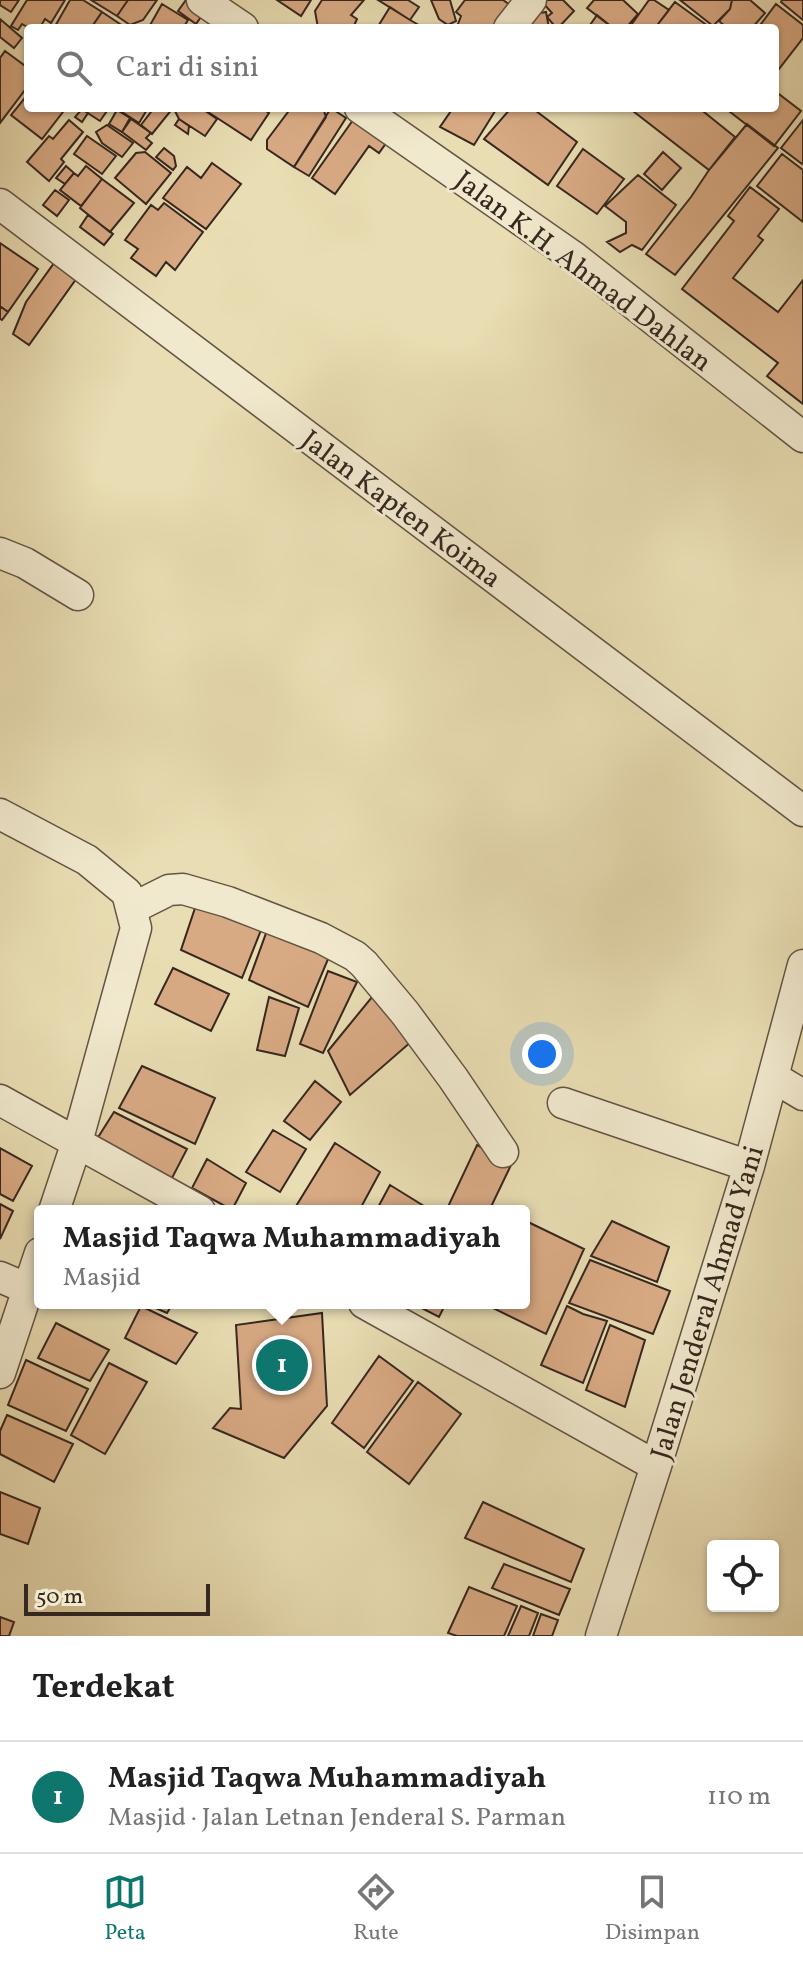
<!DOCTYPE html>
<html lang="id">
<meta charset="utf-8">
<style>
body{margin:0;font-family:Vollkorn,serif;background:#f2f2f2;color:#222}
.controls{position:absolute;right:24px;bottom:24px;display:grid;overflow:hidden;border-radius:8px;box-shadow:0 2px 6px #0004}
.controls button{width:72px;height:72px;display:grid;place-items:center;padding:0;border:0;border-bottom:2px solid #e0e0e0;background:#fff;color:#222;font:40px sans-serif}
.scale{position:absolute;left:24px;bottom:20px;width:186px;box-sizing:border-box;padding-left:8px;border:4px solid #36271f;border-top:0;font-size:22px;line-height:28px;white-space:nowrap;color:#36271f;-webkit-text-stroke:6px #f1e9ce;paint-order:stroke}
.you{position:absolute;left:542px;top:1054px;width:28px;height:28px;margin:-20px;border:6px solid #fff;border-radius:50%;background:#1a73e8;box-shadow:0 0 0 12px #1a73e833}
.badge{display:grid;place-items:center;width:52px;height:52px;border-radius:50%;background:#0f766e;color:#fff;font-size:26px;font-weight:700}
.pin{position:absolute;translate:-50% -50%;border:4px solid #fff;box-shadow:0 2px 8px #0006}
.popup{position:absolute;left:34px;top:1205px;width:496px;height:104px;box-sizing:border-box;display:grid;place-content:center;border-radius:8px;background:#fff;filter:drop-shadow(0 2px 6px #0005);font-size:26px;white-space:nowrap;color:#767676}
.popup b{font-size:30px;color:#222}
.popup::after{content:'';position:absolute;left:50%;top:100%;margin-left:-16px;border:16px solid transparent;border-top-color:#fff}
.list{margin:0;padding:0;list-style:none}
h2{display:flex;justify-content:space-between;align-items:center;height:104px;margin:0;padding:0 32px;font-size:34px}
h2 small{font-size:26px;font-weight:400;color:#767676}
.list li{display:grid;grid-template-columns:52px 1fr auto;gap:24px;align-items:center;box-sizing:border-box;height:112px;padding:0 32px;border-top:2px solid #e0e0e0}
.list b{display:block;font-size:30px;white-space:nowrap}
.list p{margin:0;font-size:26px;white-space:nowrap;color:#767676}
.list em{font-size:26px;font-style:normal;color:#767676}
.icon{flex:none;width:44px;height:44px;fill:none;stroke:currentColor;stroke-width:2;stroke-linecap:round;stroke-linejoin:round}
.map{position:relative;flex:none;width:803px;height:1636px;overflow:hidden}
.search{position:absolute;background:#fff;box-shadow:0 2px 6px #0004;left:24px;right:24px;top:24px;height:88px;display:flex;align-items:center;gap:20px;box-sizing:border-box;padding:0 28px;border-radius:8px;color:#767676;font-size:30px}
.sheet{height:216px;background:#fff}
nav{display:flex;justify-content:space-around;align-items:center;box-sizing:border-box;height:112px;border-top:2px solid #e0e0e0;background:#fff;font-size:22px;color:#767676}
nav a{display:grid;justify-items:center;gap:4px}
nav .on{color:#0f766e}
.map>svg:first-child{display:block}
.building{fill:#d8aa84;stroke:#36271f;stroke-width:2}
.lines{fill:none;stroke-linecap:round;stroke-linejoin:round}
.minor-casing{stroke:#635444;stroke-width:33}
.minor{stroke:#f1e9ce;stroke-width:30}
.labels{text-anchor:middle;stroke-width:6;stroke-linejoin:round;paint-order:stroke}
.street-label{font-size:28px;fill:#36271f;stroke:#f1e9ce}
</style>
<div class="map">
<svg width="803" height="1636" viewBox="0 0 803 1636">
<rect width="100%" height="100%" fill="#e9ddb3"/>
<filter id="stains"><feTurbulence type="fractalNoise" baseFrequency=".0025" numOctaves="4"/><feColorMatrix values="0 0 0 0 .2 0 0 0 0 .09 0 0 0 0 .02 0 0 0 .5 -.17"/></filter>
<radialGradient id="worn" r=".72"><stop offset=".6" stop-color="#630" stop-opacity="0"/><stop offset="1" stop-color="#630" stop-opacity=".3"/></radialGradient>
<path class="building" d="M0,0H19L11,12L0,5Z
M27,0H65L51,23L45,19L42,24V28H29L22,24L18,30L11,26Z
M70,0H83L102,12L91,28H54Z
M91,0H128L117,16Z
M128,0H157L143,20L130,25L117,16Z
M186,0H189L205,11L196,24L178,11Z
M277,0H311L301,16Z
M322,0H364L351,15L357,19L353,28H318L315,11Z
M378,0H408L419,7L410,20Z
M431,0H450L456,21L448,25L439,19Z
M465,0H503L510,5L502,28H462L458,24L461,16L456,12Z
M544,0H563L574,11L558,28H550L553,24L547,17L552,13L542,2Z
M594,0H623L638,14L626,28H613L587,8Z
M649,0H654L669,10L655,28H629Z
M680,0H732L730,9L713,26Z
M732,0H750L765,13L752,28H727L719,21L730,9Z
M782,0H803V20L781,2Z
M675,2L708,26L707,28H655Z
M162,4L188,20L183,28L149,27Z
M776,4L803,25V38L775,74V28H758Z
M390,7L410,20L424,28H377Z
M102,12L126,28H91Z
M546,12L549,28H512L523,16Z
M597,15L613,28H588Z
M0,19L22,38L14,48L0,37Z
M5,51L28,68V86L0,123V58Z
M775,91L801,111L774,146L725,108H775Z
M28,94V108H66L42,139L11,115Z
M80,108H109L100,121Z
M116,108H148L139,123Z
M154,108H173L152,134L141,125Z
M177,108H201L217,119L205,136L179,119L175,111Z
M210,108H261L269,113L251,140L208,112Z
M291,108H323L326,117L294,167L267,149V140Z
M331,108L346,118L309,176L294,167Z
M453,108H497L474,145L440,127Z
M511,108H532L577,142L548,185L484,139Z
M635,108H699L735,137L709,170L633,111Z
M82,109L88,113L82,122L75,117Z
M117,110L130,118L122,132L109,124Z
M131,119L151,133L146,138L152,143L146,150L122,132Z
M179,119L189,126L188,134L175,125Z
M69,120L83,132L61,159L64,162L49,181L27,162L49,136L53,139Z
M353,120L389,139L379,153L369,146L335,194L312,178Z
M803,120V162L802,164L781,148Z
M747,124L778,148L675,275L646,254L691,197L709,170Z
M107,125L133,143L122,157L102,143L96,132Z
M87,136L116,156L102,174L74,154Z
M164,148L174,156L176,166L173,170L156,157Z
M583,149L624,179L597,214L557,186Z
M145,152L171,173L146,204L115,178L136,153Z
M663,152L681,168L662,190L644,174Z
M782,154L803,170V222L757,186Z
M212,163L241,184L206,229L163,198L187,167L201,178Z
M66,166L74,173L65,184L56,178Z
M86,166L102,179L81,206L60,190L74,173L78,176Z
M638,175L676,205L642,250L632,245L620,252L607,242L626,233V222L605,206Z
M102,179L134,203L110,232L80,208Z
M750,187L779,209L758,236L763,240L733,278L778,312L803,280V404L767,376L778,363L682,289L734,221L728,216Z
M55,190L69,200L57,216L43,205Z
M164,203L203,232L175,270L166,262L156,276L131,258L138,249L125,240L151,205L158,210Z
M88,215L113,234L104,245L80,227Z
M0,243L38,269L8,312L0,306Z
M57,259L79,275L29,345L13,334L26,302Z
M0,306L8,312L2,320L0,319Z
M198,899L263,925L242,978L181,950Z
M269,925L331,952L308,1007L249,980Z
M173,968L229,994L211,1031L155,1004Z
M328,971L357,982L323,1053L300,1044Z
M269,997L299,1008L285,1056L257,1050Z
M372,997L412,1041L350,1095L328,1051Z
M142,1066L215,1098L195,1144L119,1108Z
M315,1081L341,1102L310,1140L284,1121Z
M114,1112L187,1149L171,1180L97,1139Z
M273,1130L306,1149L280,1192L246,1172Z
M335,1143L380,1172L359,1211H293Z
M477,1145L512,1163L489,1211H446Z
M0,1148L32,1166L13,1201L0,1194Z
M207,1159L246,1183L232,1210L192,1188Z
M390,1185L432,1211H376Z
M0,1204L13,1211L0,1239Z
M612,1221L669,1247L657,1282L591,1256Z
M528,1222L584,1249L546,1334L487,1305L488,1303H524V1230Z
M590,1260L670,1291L653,1334L569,1303Z
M144,1303H173L167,1313Z
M412,1303H446L439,1317Z
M141,1306L197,1333L176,1364L125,1338Z
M567,1306L583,1314L607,1321L583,1383L541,1365Z
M322,1313L327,1406L284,1458L213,1428L230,1408L241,1409L236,1325Z
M56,1323L109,1350L90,1381L38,1358Z
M610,1325L645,1340L625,1407L586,1390Z
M379,1356L413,1381L364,1448L332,1423Z
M26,1360L88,1389L66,1431L8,1405Z
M109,1363L147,1382L105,1454L71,1435Z
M418,1382L461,1414L409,1484L367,1452Z
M7,1415L73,1444L54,1482L0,1454V1431Z
M0,1492L40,1508L28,1544L0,1534Z
M483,1502L584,1549L571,1582L465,1538Z
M504,1564L570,1589L559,1615L492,1588Z
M469,1587L517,1606L504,1636H457L448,1633Z
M521,1606L538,1613L529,1636H508Z
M541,1614L558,1620L552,1636H533Z
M0,1617L14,1622L9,1636H0Z"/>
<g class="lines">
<g class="minor-casing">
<path id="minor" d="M202,0L243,28
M509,28L531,0
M360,108L574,257L803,437
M0,204L803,811
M0,553L25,563L78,595
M0,814L87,860L127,893L136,928L77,1142L54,1211
M131,909L169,890L183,889L228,902L321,938L355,956L364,964L405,1013L453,1078L503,1152
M773,1077L803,1095
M0,1100L200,1211
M563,1103L749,1166
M0,1277L28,1289
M364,1303L656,1466
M0,1373L40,1253
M601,1636L656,1466L749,1166L803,965"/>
</g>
<use href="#minor" class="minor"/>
</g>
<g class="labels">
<g class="street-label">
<text transform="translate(584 270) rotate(37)" y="10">Jalan K.H. Ahmad Dahlan</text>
<text transform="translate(402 508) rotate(37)" y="10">Jalan Kapten Koima</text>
<text transform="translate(706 1302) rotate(-73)" y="10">Jalan Jenderal Ahmad Yani</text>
</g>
</g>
<rect width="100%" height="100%" filter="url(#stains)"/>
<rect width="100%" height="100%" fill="url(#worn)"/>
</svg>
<div class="controls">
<button><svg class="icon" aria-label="locate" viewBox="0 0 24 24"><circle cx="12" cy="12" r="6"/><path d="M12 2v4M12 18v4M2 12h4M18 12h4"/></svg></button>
</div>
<div class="scale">50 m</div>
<div class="you"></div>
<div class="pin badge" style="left:282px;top:1365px">1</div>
<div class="popup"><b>Masjid Taqwa Muhammadiyah</b>Masjid</div>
<div class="search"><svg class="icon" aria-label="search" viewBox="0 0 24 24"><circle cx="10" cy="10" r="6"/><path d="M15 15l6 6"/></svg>Cari di sini</div>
</div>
<section class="sheet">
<h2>Terdekat<small></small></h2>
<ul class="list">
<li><span class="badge">1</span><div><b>Masjid Taqwa Muhammadiyah</b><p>Masjid · Jalan Letnan Jenderal S. Parman</p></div><em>110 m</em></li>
</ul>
</section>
<nav>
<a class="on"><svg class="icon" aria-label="map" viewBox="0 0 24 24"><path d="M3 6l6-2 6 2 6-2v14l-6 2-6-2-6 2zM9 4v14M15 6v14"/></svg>Peta</a>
<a><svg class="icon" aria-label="directions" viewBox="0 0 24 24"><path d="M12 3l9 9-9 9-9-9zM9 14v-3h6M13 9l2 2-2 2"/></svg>Rute</a>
<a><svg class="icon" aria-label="saved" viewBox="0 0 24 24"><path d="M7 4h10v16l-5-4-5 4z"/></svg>Disimpan</a>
</nav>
